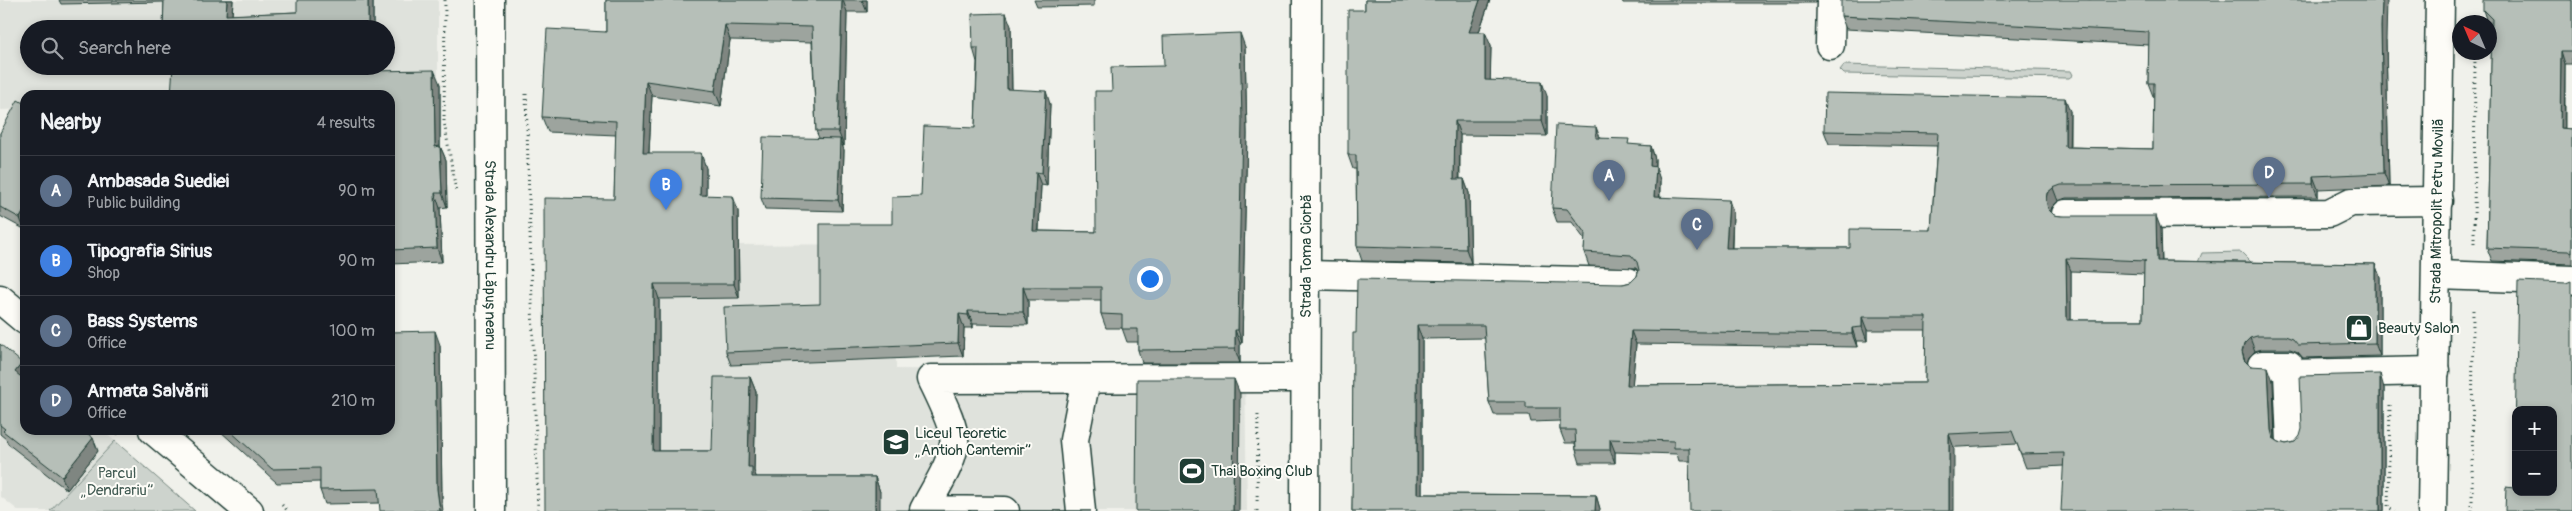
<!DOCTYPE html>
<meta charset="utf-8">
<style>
body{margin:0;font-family:Pangolin,sans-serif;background:#242831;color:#f1f3f6}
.controls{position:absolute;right:15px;bottom:15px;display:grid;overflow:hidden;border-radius:10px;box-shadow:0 2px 8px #0003}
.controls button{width:45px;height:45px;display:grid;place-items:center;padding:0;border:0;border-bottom:1px solid #363941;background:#171b24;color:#f1f3f6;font:25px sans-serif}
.compass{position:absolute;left:2452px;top:15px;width:45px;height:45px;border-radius:50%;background:#171b24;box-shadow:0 2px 8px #0003;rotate:316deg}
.you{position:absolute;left:1149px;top:278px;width:18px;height:18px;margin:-12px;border:4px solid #fff;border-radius:50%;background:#1a73e8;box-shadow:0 0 0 8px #1a73e833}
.badge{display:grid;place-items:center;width:32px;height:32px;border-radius:50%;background:#ea580c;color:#fff;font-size:16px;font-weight:700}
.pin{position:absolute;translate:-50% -41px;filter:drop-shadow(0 1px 2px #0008)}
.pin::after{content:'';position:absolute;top:26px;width:18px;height:15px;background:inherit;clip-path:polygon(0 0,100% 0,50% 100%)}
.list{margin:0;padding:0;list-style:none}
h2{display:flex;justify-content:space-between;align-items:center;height:65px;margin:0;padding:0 20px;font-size:21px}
h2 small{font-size:16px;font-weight:400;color:#9ea1a6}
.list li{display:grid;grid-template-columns:32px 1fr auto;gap:15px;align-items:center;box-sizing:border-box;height:70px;padding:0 20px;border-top:1px solid #363941}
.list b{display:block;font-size:19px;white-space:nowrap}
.list p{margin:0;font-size:16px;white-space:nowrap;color:#9ea1a6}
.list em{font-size:16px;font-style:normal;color:#9ea1a6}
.icon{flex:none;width:28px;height:28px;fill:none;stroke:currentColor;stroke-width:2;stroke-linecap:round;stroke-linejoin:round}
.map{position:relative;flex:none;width:2572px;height:511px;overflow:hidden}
.search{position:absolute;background:#171b24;box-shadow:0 2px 8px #0003;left:20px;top:20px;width:375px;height:55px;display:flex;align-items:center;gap:12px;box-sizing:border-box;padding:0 18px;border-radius:28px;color:#9ea1a6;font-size:19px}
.panel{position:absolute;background:#171b24;box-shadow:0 2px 8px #0003;left:20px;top:90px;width:375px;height:345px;border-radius:15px}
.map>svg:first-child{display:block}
.built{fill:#dfe2dc;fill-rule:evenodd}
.green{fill:#cdd3cd;stroke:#768880}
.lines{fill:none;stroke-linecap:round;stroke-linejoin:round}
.minor-casing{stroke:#1f3d34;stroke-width:31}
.major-casing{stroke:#1f3d34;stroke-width:31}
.path{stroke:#1f3d34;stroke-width:3;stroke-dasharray:1 4;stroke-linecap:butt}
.minor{stroke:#fdfcf7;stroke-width:28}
.major{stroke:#fdfcf7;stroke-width:28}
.wall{fill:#9da49e;stroke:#1f3d34;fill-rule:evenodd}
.shaded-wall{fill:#7f8681;stroke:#1f3d34}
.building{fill:#b6bfb8;stroke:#1f3d34;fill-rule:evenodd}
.labels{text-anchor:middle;stroke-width:4;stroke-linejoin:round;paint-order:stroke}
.street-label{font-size:15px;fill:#1f3d34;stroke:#fdfcf7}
.poi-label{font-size:15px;fill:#1f3d34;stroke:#fdfcf7;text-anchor:start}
.park-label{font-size:15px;fill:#425b53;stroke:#fdfcf7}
</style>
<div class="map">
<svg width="2572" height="511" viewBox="0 0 2572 511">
<rect width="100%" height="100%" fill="#f0f1eb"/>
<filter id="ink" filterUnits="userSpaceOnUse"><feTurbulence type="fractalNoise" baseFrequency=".02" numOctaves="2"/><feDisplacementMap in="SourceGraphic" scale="10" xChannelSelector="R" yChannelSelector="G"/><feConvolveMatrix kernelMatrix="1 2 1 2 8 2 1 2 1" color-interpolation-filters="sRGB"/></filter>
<g filter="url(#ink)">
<path class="built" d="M0,0H438V92L25,95V109L1,110L0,112ZM29,29H386V66H29Z
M897,244L896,369L1245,373L1247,511H547L544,246Z
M0,348L25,369V430H101L115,441L50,511H19L0,496Z"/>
<path class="green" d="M1844,65L2071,71L2073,75L2069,78L1844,74L1840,70Z
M2241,252L2262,273L2193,274L2202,253Z
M115,441L195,511H50Z"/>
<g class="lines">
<g class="minor-casing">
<g id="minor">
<path id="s1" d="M490,0L491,511"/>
<path d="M1830,45L1831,0"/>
<path d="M2066,214L2329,213L2351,202L2438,201"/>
<path d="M1306,275L1628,282"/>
<path d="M2438,275L2572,280"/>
<path d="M2262,365H2289L2288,374"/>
<path d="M2291,442L2288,374L2435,371"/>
<path d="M1005,511L924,510C934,490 950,468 954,445C957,430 938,394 931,379L1306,378"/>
<path d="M1081,511L1074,440L1086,379"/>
<path id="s2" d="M1305,511L1307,0"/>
<path id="s3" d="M2432,511L2440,0"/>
</g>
</g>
<g class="major-casing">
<path id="major" d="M0,299L25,320
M153,430L249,511"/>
</g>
<path class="path" d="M445,0L444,121L456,191
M526,94L538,511
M2474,243L2475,52
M2390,405L2388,507L2395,511
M114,430L121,436
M282,505L288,511
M1257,511L1258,412
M2472,511L2473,309"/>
<use href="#minor" class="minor"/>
<use href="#major" class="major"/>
</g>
<path class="wall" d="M59,0H233L232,15L297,12L373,0V29H163L164,2L61,4Z
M606,0H867V12H847L844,146H842L844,150L842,211L765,209L761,198L819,138L816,131L812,42L730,40L721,106L652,96L649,153L706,168V195L738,211L739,298L659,299V451H712L750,377L756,392L754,471L756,477H875L880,492L545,511L614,199L616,135L548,132L542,117L606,32Z
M1034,0H1094V6L1037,7Z
M1365,0H1490L1479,32L1491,46L1490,80L1547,96V136L1460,135V179H1464L1469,193L1471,263L1362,261L1357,246L1356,169H1353L1348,155L1365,10Z
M1622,0H1816L1815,3H1623Z
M2572,0V64H2565V129H2572V264L2492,261L2487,248L2492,28L2490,25V22H2487L2483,10Z
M1841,16L2386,40L2389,186L2318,189V197L2066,198L2058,201L2052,207L2051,212L2054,215L2061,216L2161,229L2162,261L2375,264L2380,277V356L2303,358L2298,352L2290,349H2262L2255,351L2249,357L2247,363L2273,381L2275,439L2279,442L2286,444L2295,442L2384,388V511L2063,466L2026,468L2017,444L1690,461H1679L1677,454L1615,452V463H1580L1576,450L1575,443H1565L1560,430V421L1531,422L1529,415H1494L1489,402L1485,338L1422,339V494L1596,495L1600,509L1352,511L1356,333L1623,284L1631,282L1637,276L1638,271L1636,268L1589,266L1584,252L1585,240L1572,222H1557L1552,208L1600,138L1631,145L1651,146L1655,159V167L1660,180V197L1733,213L1732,248H1850L1931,230L1937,146L1829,144L1824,131L2070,111V147L2153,149L2154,97L2153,96L2148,83L2149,45L1846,29ZM2071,271L2144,274L2143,320H2071ZM1867,330H1926L1925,383L1632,385L1636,344L1857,347L1856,341H1867Z
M1011,26L1012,89L1050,104L1047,186L1041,185L1039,231L1096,232L1112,91L1164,66L1245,47L1247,134L1242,343H1240V363H1142L1138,350V342H1127L1122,328H1106L1101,314V300H1028V325L973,324V328H964L963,356L731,365L726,352L820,304L892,224L921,196L975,128L977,62L973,48Z
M173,66H372V70L440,84V146L446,160L447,207L440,208L442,262L390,264V95Z
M25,104V227L24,229L0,216V133Z
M0,344L24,379L25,430L98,451L67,490L8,444L6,439L0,434Z
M440,345L442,503H379L325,504L320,490V482L277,483L219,430H390Z"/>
<path class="shaded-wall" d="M227,0H233L231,29L226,15Z
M368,0H373V29H368Z
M842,0H843L847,12L844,146L838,131Z
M862,0H867V12Z
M1480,0H1490L1474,46L1469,32Z
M2382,0H2387L2386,40L2389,186L2384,173L2381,27Z
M1006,13L1011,26L1012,103L1007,89Z
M725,25L730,40L721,106L715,91Z
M1485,32L1491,46L1490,94L1485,80Z
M1240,33L1245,47L1247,134L1242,343L1238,330Z
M2561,51L2565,64L2564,141L2560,128Z
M367,66H372V85L367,71Z
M434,70L440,84V161L435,147Z
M646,81L652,96L648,168L643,153Z
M1542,82L1547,96V136L1542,121Z
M1046,91L1050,104L1047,186L1042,173Z
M2065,98L2070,111L2069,161L2065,147Z
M1455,121L1460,135L1459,193L1454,179Z
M1596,127L1601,140L1596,138Z
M840,139L844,150L842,211L838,200Z
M440,146L446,160L447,207L442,193Z
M1651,146L1655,159L1654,180L1650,166Z
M701,153L706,168V210L700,195Z
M1656,167L1660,180L1659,210L1654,197Z
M1036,172L1041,185L1038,244L1033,231Z
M2313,176L2318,189V197L2313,184Z
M1464,179L1469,193L1471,263L1466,249Z
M2053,188L2058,201L2052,207L2050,214L2048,209L2046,200L2047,193Z
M435,193L440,208L442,262L437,248Z
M733,196L738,211L739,298L734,284Z
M1729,200L1733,213L1731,261L1726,248Z
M25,209V227L24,229L20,218Z
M2156,216L2161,229L2162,274L2157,261Z
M2066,258L2071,271V334L2067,320Z
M2375,264L2380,277V356L2375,343Z
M654,284L659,299V466L653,451Z
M1023,287L1028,300V325L1023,312Z
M968,311L973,324V328L968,315Z
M959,314L964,328L963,356L958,343Z
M1862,317L1867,330V341L1862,327Z
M1417,325L1422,339V508L1417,494Z
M1852,328L1856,341L1857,347L1852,334Z
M1235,330L1240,343V363L1235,349Z
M435,331L440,345L442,503L443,511H440L437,489Z
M1631,331L1636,344L1631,399L1627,385Z
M2250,338L2255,351L2249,357L2246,365L2249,373L2242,352L2244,344Z
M22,363L25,371V378L19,385L15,372Z
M2268,367L2273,381L2275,443L2271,430Z
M2380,374L2384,388V511H2380Z
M750,377L756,392L754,471L758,481V492L748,467Z
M1234,379L1240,394L1239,511H1233Z
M1949,434L1954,448V511H1949Z
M93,438L98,451L67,490L62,477Z
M1610,439L1615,452V463L1610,450Z
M875,477L880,492V511L875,510Z
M1596,495L1600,509V511H1595Z"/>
<path class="building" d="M164,0H227L226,15L297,12V0H368V29H163Z
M606,0H842L838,131H816L812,27L725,25L715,91L646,81L643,153H701L700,195L733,196L734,284H654L653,451H712L714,377H750L748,467H752V477H875V510L1091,511H545L544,198L614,199L616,121L542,117L547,29L606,32Z
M1365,0H1480L1469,32H1485V80L1542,82V121H1455L1454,179H1464L1466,249L1357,246L1356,155H1348V10H1365Z
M1841,0H2382L2381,27L2384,173L2313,176V184L2061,185L2053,188L2047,193L2046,200L2048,209L2054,215L2061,216H2156L2157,261L2375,264V343L2298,345L2293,339L2285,336H2257L2250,338L2244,344L2242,352L2244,360L2250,366L2268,367L2271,430L2273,438L2279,442L2286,444L2295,442L2300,436L2302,429L2300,376L2380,374V511H2061L2064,453L2021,454L2012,431L1949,434V511H1690L1689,448H1674V441L1610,439V450H1576L1575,430H1560V408H1526V402H1489L1484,325H1417V494L1596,495L1595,511H1352L1353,333H1356L1357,279L1623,284L1631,282L1637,276L1639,270L1637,262L1631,255L1584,252L1585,233L1567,209L1552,208L1556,125L1596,127V138L1629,139L1628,144L1651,146L1650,166L1656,167L1654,197L1729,200L1726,248H1850V229L1931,230L1938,133L1824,131L1825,93L2065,98V147L2153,149L2154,83H2148L2149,32L1841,16ZM2066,258L2146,261H2144L2143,320H2067ZM1862,317H1926L1925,383L1627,385L1631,331L1852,334V328L1862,327Z
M2483,0H2572V51H2561L2560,128L2572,129V253L2568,251L2487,248L2492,19L2483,10Z
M1006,13L1007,89L1046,91L1042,173L1036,172L1033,231L1096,232L1095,91H1112L1111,67L1164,66L1163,36L1240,33L1242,121L1238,330H1235V349L1138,350V329H1122V315L1101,314V287H1023V312L968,311V315L959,314L958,343L726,352L724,307L820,304V224H892V197L921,196L924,126L975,128L978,48H973L972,14Z
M173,66H367V71L434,70L435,147L440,146L442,193H435L437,248L390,250V95H171Z
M18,100L25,104V209L20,218L0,207V133Z
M763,137L840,139L838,200L761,198Z
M2518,281L2567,283L2572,281V511H2505L2506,487L2514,488ZM2516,410H2553V492H2516Z
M435,331L437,489L440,511H380L378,489L320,490V468L272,469L229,430H390V332Z
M0,344L22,363L15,372L25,380V430H83L93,438L62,477L3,431L5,429L0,425Z
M1137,379H1234L1233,511H1136Z"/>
</g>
<defs>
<g id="shop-square" transform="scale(1.4375)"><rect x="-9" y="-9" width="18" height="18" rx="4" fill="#1f3d34" stroke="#fdfcf7"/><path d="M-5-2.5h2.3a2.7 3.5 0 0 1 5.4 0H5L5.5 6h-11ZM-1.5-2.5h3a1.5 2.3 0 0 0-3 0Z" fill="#fff"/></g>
<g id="school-square" transform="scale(1.4375)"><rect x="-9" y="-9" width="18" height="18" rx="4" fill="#1f3d34" stroke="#fdfcf7"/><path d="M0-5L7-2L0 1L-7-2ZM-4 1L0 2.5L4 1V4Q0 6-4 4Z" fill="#fff"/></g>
<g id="stadium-square" transform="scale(1.4375)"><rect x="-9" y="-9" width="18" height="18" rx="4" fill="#1f3d34" stroke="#fdfcf7"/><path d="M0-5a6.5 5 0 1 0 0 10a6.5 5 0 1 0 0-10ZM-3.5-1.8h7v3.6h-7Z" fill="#fff"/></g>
</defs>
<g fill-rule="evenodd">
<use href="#shop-square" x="2359" y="328"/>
<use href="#school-square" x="896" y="442"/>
<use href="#stadium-square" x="1192" y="471"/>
</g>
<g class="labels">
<g class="street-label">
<text dy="5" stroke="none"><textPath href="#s3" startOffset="300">Strada Mitropolit Petru Movilă</textPath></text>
<text dy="5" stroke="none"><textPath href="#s1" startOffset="255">Strada Alexandru Lăpușneanu</textPath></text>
<text dy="5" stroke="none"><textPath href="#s2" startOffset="255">Strada Toma Ciorbă</textPath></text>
</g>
<g class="poi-label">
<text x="2378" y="333">Beauty Salon</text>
<text x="915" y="438">Liceul Teoretic<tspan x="915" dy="17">„Antioh Cantemir”</tspan></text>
<text x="1211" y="476">Thai Boxing Club</text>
</g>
<g class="park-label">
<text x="117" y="478">Parcul<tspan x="117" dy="17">„Dendrariu”</tspan></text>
</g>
</g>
</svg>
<div class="controls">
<button>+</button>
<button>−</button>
</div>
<svg class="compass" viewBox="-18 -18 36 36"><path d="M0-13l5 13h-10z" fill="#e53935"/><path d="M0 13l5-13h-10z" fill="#9ea1a6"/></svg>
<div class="you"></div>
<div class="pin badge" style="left:1609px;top:201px;background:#5c6f8a">A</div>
<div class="pin badge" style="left:666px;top:210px;background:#3f7fe0">B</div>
<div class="pin badge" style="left:1697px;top:250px;background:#5c6f8a">C</div>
<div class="pin badge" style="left:2269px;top:198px;background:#5c6f8a">D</div>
<div class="search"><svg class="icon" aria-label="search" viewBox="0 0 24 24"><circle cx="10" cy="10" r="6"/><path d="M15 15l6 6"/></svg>Search here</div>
<section class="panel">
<h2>Nearby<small>4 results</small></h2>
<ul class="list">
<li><span class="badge" style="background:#5c6f8a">A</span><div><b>Ambasada Suediei</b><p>Public building</p></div><em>90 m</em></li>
<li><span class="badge" style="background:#3f7fe0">B</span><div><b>Tipografia Sirius</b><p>Shop</p></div><em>90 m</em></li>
<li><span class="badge" style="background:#5c6f8a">C</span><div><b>Bass Systems</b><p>Office</p></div><em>100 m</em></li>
<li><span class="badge" style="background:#5c6f8a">D</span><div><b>Armata Salvării</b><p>Office</p></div><em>210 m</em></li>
</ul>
</section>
</div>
